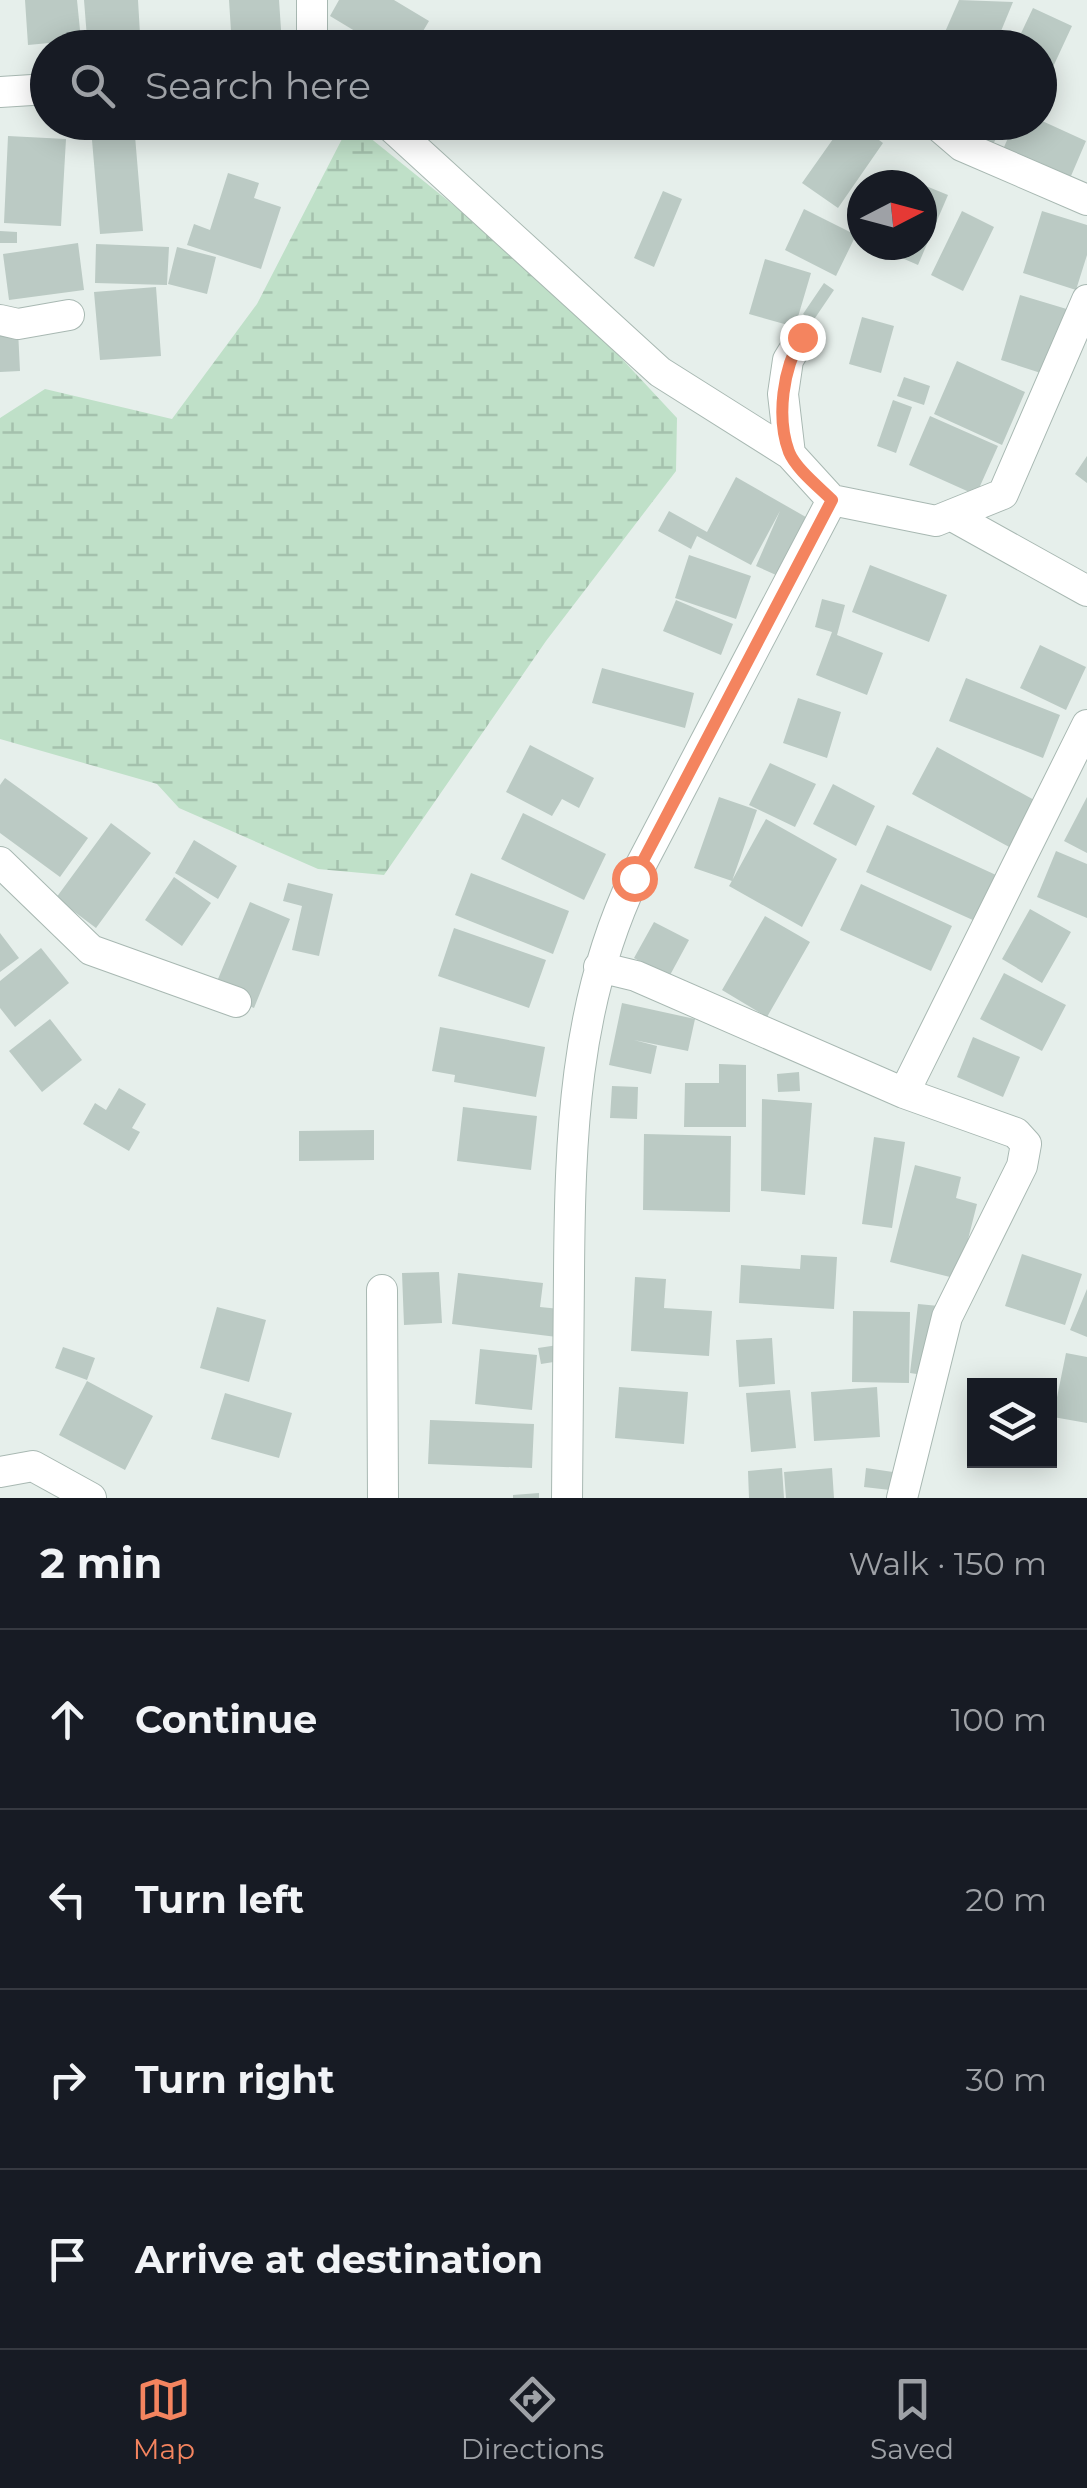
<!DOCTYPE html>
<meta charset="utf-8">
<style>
body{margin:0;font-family:Montserrat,sans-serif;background:#20242c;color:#f1f3f6}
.controls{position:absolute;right:30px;bottom:30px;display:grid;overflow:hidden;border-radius:0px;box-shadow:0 5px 25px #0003}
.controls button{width:90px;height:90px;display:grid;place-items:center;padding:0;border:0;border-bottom:2px solid #363941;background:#171b24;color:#f1f3f6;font:50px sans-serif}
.compass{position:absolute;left:847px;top:170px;width:90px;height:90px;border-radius:50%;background:#171b24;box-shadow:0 5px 25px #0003;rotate:84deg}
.stop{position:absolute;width:30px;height:30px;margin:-22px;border:8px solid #f4845f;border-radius:50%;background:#fff}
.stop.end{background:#f4845f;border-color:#fff;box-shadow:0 2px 10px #0008}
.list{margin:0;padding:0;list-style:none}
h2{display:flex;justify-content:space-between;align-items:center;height:130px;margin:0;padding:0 40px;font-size:42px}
h2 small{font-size:32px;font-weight:400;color:#9ea1a6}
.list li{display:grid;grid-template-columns:65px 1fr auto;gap:30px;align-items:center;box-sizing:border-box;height:180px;padding:0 40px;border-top:2px solid #363941}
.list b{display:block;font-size:38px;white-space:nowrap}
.list em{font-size:32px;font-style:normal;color:#9ea1a6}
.icon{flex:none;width:55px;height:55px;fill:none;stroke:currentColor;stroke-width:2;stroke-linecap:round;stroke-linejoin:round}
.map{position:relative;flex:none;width:1087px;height:1498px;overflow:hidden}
.search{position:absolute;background:#171b24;box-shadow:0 5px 25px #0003;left:30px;right:30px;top:30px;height:110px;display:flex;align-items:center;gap:25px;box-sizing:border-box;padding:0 35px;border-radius:55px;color:#9ea1a6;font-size:38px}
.sheet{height:850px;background:#171b24}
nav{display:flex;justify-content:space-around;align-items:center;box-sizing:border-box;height:140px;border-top:2px solid #363941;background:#171b24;font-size:28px;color:#9ea1a6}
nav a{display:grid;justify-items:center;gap:5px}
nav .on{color:#f4845f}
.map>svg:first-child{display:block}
.wetland{fill:url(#wetland-marsh)}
.building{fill:#bbcac4}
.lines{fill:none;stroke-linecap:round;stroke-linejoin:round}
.street-casing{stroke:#a8b8b2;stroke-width:32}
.street{stroke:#fff;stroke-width:30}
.route{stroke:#f4845f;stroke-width:12}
</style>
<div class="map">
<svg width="1087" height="1498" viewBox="0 0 1087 1498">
<defs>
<pattern id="wetland-marsh" width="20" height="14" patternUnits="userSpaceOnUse" patternTransform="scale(2.5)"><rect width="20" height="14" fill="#bfe0c8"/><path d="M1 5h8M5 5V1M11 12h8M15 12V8" fill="none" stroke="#a4c1ad"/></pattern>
</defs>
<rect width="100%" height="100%" fill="#e6efeb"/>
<path class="wetland" d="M364,133L554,286L677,418L676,471L546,641L384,875L318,869L179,808L157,784L0,739V418L45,389L172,419L257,304L342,139Z"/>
<path class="building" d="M25,0H77L81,40L28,45Z
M84,0H138L140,34L87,38Z
M229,0H279L282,44L232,47Z
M339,0H394L429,21L413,48H383L330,16Z
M959,0L1013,2L994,48H938Z
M1033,8L1072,26L1046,82L1040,78V48H1014Z
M1040,120L1086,141L1068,183L1001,154L1015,122Z
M97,122H118L119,129L97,130Z
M845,122H855L883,143L838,208L802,183Z
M975,122H1005L992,146L969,134Z
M8,136L66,139L61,226L4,223Z
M135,136L143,231L100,234L92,140Z
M228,173L259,183L254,198L281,207L261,269L187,245L194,224L210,230Z
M899,175L948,195L918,265L872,245H922V185H895Z
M663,191L682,199L654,267L634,258Z
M804,209L856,235L836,276L785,250Z
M962,211L994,227L963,291L931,275Z
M1042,211L1087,225V255L1076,290L1023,273Z
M0,231L17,232V243H0Z
M78,243L84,290L9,300L3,254Z
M96,244L169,247L167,285L95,283Z
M177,247L216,257L207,294L168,284Z
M765,259L811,273L795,327L749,314Z
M824,283L834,290L813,321L803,314Z
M156,287L161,356L100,360L94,292Z
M1020,295L1070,310L1050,376L1001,360Z
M862,317L894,326L881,373L849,364Z
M18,330L20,371L0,372V331Z
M957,361L1025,392L1002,445L934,414Z
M904,377L930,386L924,405L897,396Z
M893,400L912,407L896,453L877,446Z
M930,416L998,446L976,495L909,465Z
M1087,456V483L1075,474Z
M736,477L811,520L785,579L756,566L780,511L751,565L697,536L691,549L658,531L669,511L707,532Z
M689,555L751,576L736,619L675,598Z
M870,565L947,595L929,642L852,612Z
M822,599L845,605L837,635L883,653L867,695L816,675L832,632L815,627Z
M676,600L733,624L721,655L663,631Z
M1040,645L1086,667L1066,710L1020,688Z
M602,668L694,693L685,728L592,703Z
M966,678L1060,715L1043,758L949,721Z
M798,698L841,712L827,758L783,743Z
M530,745L594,778L579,808L562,799L552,816L506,792Z
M937,747L1036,801L1011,848L912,794Z
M770,763L816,784L795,827L749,805Z
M5,778L88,838L60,877L0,833V785Z
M833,784L875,806L856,846L813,824Z
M719,797L757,810L732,881L694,868Z
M1087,797V853L1064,841Z
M523,813L606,854L584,900L501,859Z
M766,819L837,859L802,927L729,886Z
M111,823L151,853L96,928L56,898Z
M887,825L996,875L975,921L866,872Z
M194,840L237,866L218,899L175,873Z
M1056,851L1087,864V918L1037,897Z
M471,873L569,911L553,954L455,915Z
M174,877L211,903L182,946L145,920Z
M288,883L333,894L319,956L292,950L302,906L283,901Z
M861,884L952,926L931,971L840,930Z
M250,902L290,919L254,1008L213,991Z
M1030,909L1071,932L1042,983L1002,959Z
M765,916L810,942L767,1017L722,990Z
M654,922L689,940L669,977L634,958Z
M454,928L546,960L529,1008L438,976Z
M0,933L19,958L0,972Z
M41,948L69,983L15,1027L0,1008V981Z
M1004,973L1066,1005L1042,1051L980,1019Z
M622,1003L695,1019L688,1051L634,1040L657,1046L651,1074L609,1065Z
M50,1019L82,1060L42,1092L9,1051Z
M440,1027L545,1047L536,1097L454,1082L455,1075L432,1071Z
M973,1037L1020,1057L1003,1097L957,1077Z
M719,1064L746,1065V1127H684L685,1083H719Z
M799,1072L800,1091L778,1092L777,1074Z
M612,1086L638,1087L637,1119L610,1118Z
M119,1088L146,1104L132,1128L140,1132L129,1151L83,1124L95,1103L106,1110Z
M762,1099L812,1103L805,1195L761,1191Z
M463,1107L537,1116L531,1170L457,1161Z
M374,1130V1160L299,1161V1131Z
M644,1134L731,1136L730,1212L643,1210Z
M874,1137L905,1142L892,1228L862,1224Z
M915,1165L961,1177L956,1198L977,1204L958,1279L890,1262Z
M1022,1254L1082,1274L1065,1325L1005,1306Z
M801,1255L837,1257L834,1309L739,1303L741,1265L800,1269Z
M439,1272L442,1323L404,1325L402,1273Z
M458,1273L543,1283L540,1307L560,1309L557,1337L452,1324Z
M635,1277L666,1279L664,1308L712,1311L709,1356L631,1351Z
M1087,1289V1337L1070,1330Z
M918,1304L939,1306L930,1376L910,1373Z
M217,1307L266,1320L249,1382L200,1368Z
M853,1311L910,1312L909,1383L852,1382Z
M772,1338L775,1384L739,1387L736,1340Z
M558,1345L560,1361L541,1364L538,1348Z
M63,1347L95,1358L87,1380L55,1368Z
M480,1349L537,1355L532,1410L475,1404Z
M1066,1353L1087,1357V1423L1053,1417Z
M87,1381L153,1416L125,1470L59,1435Z
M619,1387L688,1392L684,1444L615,1438Z
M877,1387L880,1437L814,1441L811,1392Z
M790,1390L796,1448L751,1452L746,1393Z
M225,1393L292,1413L279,1458L211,1439Z
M430,1420L534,1424L532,1468L428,1464Z
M782,1468L784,1498H749L748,1471Z
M832,1468L834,1498H786L784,1472Z
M866,1468L893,1472L890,1490L864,1487Z
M539,1493V1498H513V1495Z"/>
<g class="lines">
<g class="street-casing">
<path id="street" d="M312,0V48
M0,92L48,89
M386,122L660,372L790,454
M934,122L962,146L1087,200
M0,320L18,324L69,315
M802,337L788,360L783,394L790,454L832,500L936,521L1003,494L1087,300
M954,517L1087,591
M0,862L91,950L236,1002
M599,967L636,976L904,1093L1016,1133L1026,1144L1022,1166L947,1317L902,1498
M904,1093L1087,725
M382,1290L383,1498
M0,1472L33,1466L91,1498
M567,1498C567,1424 568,1350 569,1275C570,1138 574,1004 634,878L832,500"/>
</g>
<use href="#street" class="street"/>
</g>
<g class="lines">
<path class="route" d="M634,878L832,500C819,487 796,469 789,452C776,417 783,368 802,337"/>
</g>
</svg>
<div class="controls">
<button><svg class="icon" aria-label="layers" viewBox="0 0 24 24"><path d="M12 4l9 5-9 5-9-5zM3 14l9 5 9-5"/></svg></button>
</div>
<svg class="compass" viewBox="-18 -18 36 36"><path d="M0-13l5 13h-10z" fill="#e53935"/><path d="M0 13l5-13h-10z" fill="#9ea1a6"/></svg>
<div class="stop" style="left:634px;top:878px"></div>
<div class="stop end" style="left:802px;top:337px"></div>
<div class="search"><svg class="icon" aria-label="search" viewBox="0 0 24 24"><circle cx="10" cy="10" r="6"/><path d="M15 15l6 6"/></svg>Search here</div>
</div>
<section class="sheet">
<h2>2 min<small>Walk · 150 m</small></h2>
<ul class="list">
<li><svg class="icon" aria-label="ahead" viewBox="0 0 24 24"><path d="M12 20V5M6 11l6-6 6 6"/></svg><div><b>Continue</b></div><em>100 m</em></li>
<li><svg class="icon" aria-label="left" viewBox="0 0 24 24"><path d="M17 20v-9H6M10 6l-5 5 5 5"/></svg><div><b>Turn left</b></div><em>20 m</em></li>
<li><svg class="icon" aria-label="right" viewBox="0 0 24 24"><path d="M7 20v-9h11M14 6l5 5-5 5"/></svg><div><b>Turn right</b></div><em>30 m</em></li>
<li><svg class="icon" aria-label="arrive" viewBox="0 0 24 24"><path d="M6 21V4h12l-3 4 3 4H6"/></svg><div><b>Arrive at destination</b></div></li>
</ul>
</section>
<nav>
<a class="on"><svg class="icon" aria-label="map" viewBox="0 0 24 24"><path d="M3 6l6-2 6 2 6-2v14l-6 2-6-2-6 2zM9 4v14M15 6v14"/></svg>Map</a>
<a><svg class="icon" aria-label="directions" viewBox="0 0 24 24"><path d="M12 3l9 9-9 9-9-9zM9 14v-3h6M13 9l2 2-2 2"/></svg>Directions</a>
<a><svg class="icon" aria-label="saved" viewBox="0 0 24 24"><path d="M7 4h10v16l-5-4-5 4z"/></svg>Saved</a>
</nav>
